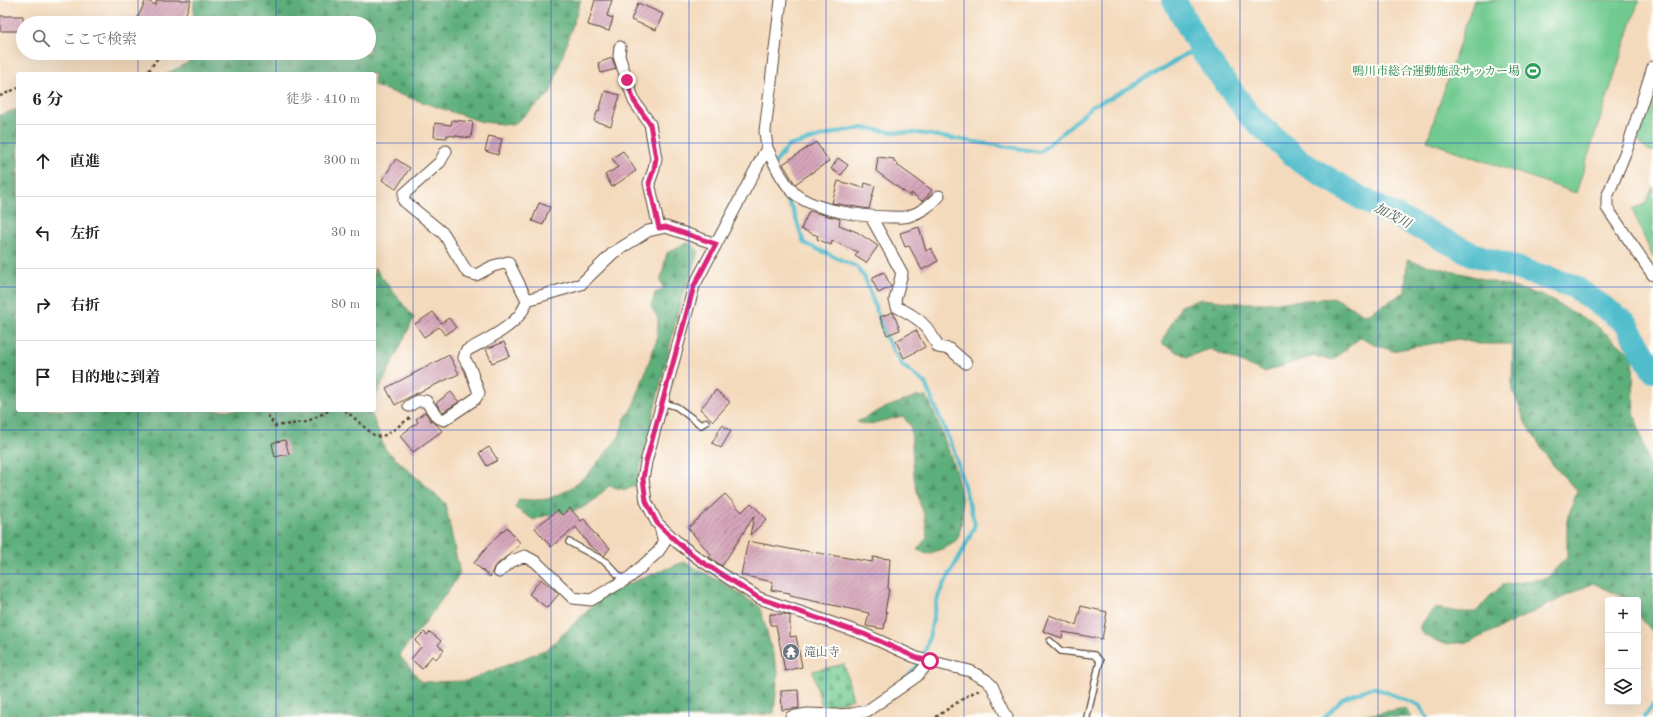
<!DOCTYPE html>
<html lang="ja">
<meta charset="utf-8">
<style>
body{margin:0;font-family:"Old Standard TT","Noto Serif JP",serif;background:#f2f2f2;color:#202124}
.controls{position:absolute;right:12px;bottom:12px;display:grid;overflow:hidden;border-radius:4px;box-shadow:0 4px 16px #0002}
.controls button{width:36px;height:36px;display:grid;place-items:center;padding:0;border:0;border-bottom:1px solid #e0e0e0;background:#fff;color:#202124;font:20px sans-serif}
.stop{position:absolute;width:12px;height:12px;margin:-9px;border:3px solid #db2777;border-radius:50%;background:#fff}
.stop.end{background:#db2777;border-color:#fff;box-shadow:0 1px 4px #0008}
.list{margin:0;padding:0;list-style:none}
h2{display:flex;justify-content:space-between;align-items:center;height:52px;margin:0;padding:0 16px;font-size:17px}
h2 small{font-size:13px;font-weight:400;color:#757577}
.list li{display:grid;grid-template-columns:26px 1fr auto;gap:12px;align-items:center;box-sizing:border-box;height:72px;padding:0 16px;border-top:1px solid #e0e0e0}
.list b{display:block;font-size:15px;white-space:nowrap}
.list em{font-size:13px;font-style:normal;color:#757577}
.icon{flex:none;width:22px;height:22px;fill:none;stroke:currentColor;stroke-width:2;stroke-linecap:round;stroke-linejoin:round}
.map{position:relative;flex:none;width:1653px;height:717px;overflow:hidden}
.search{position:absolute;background:#fff;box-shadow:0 4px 16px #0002;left:16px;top:16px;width:360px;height:44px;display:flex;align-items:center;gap:10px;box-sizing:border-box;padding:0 14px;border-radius:22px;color:#757577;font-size:15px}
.panel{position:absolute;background:#fff;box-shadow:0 4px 16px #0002;left:16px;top:72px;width:360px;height:340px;border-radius:4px}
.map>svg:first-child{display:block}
.grass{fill:#71ca90;stroke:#567a57}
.forest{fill:url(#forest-firs);stroke:#4c6c4c}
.cemetery{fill:url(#cemetery-stones);stroke:#567a57}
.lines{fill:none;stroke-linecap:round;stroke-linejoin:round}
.stream{stroke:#51bdcc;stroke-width:4}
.river{stroke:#51bdcc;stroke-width:24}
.building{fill:url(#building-hatch)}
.lane-casing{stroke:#574436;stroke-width:8}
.street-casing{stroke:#574436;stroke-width:13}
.path{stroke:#574436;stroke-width:2.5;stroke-dasharray:3 3;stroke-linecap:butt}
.lane{stroke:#fff;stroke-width:5.5}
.street{stroke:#fff;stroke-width:11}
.route{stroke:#db2777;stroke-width:5}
.grid{fill:none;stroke:#1d4ed8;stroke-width:1;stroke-opacity:0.55}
.labels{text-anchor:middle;stroke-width:4;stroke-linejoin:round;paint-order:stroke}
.leisure-label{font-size:12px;fill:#27864d;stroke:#fdfcf7;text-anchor:end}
.worship-label{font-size:12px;fill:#5b616d;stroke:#fdfcf7;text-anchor:start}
.water-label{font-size:13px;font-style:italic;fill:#435d5b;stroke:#fdfcf7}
</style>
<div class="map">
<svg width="1653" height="717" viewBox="0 0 1653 717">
<defs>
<pattern id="forest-firs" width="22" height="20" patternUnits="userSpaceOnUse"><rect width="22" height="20" fill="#5cae7a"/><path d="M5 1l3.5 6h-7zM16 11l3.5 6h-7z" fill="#4d8e63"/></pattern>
<pattern id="cemetery-stones" width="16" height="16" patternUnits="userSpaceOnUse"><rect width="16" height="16" fill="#71ca90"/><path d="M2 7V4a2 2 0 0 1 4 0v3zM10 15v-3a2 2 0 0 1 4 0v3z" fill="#5ea475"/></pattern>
<pattern id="building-hatch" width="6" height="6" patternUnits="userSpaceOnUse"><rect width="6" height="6" fill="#d6a6ba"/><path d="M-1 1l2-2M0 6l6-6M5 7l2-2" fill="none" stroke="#af8797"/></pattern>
</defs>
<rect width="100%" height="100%" fill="#fdfcf7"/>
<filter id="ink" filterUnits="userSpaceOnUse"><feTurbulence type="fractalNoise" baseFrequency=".025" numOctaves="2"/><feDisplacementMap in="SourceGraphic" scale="8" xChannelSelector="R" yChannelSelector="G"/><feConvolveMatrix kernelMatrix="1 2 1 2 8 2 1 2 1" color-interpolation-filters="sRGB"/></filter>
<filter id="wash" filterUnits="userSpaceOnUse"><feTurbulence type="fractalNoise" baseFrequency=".012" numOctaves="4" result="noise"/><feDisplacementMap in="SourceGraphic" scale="16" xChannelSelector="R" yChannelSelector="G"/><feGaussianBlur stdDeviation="0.9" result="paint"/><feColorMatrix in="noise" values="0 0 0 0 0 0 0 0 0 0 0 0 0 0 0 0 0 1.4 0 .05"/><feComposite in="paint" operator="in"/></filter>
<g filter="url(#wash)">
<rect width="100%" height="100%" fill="#f4dabd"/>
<path class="grass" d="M1474,0H1639L1576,193L1427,141Z
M1653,94V152L1643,147L1638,140Z
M1653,187V258L1632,209L1645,204Z"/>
<path class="forest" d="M194,0H581L550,94L513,125L482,122L374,86V74H166L189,62L190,53H369V23H193Z
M18,109V410H370L385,449L445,503L460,574L422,627L399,655L422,682L466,681L547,649L607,592L684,562L723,583L760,607L778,672L774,713L737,717H0V115Z
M690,242L699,251L681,301L636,485L626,490L609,486C600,494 589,507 576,510C562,514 548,513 534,520L515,508L519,499L534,500L548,499L568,490L587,475L619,437L624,420L634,404L657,339L658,318L651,307L655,293L664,289L660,282L667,253L679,246Z
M1407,260L1468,275L1541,295L1593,323L1633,356L1634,412L1653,477V632L1638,615V600H1625L1623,597L1593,583L1502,627L1469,642L1445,644L1425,636L1419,627L1434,608L1461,612H1476L1489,597L1503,585L1547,578L1567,557V520L1577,491L1553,465L1526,424L1512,388L1513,344H1478L1459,339L1392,351L1360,338L1333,360L1314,356L1264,372L1210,349L1187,357L1161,343L1181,306L1201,299L1239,303H1267L1335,298L1366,315L1405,292Z
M374,267L414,318L374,400Z
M917,396L926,397L930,403C943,438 970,492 960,530C959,532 959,537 957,539C952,547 936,551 927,554L917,550L927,537L925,517L920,504L914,477L911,427L903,416L866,425L857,422L882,409Z
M1405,708L1412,717H1356Z"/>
<path class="cemetery" d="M844,664L853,699L822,707L813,671Z"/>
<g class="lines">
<path class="stream" d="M904,679C936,655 927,621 941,590C952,568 967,547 975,524L954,451L925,383L903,366L886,338L865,278L857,267L804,243L793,210L769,171L788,146L842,131L864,128L891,132L918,133L1040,152L1094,105L1110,98L1166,67L1184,55L1202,51
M823,709L842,708L869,704
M1325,717L1342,699L1373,687L1419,705L1427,717
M1644,717L1653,705"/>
<path class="river" d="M1174,0L1202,51L1250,116L1301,162L1366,201L1472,254L1573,286L1626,323L1653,370"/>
</g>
<g id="blocks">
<path class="building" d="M146,0L155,5L157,0H191L182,23H135Z
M595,0H612L607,16L613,18L609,31L588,25Z
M638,3L663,14L656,30L631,20Z
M0,16H23V31H0Z
M612,58L616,69L601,73L598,63Z
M605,91L620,95L611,126L594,121L598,110L599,111Z
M452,120L473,122L471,138L447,135V138L434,137L435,123L451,125Z
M489,136L502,139L498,155L485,151Z
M816,142L829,161L795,184L783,164Z
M623,151L636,171L612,187L605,175L618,167L612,158Z
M878,157L894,159V162L898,163L897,165L932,190L925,199L922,201L911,193V197L876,171Z
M838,158L848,165L841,175L831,169Z
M396,159L410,168L396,189L382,180Z
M838,181L864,188L865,183L875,186L869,209L832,203Z
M539,203L550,207L543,225L532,221Z
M809,211L840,219L839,225L857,232L878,246L866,263L855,256L858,252L832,241L831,245L817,239L818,236L801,229Z
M919,227L926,251L931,248L938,261L922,270L909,246L905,247L900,233Z
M884,272L891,287L878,293L873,281V277Z
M433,312L441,323L449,318L456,328L445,335L439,327L424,337L415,324Z
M893,312L900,330L887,335L880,317Z
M916,330L925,347L904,358L896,341Z
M504,342L510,356L492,363L486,349Z
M449,355L459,374L413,395L395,405L386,388Z
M716,390L730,402L713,421L700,409Z
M451,392L459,402L443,412L442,411L436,403Z
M425,412L431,421L437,425L442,431L413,452L400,436L418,422L416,419Z
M722,425L731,431L721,448L712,443Z
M285,440L289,454L275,457L272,443Z
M489,447L498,460L487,466L479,453Z
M725,494L742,512L751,503L767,519L750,535L754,516L722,566L709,557L711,555L688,528Z
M570,508L581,521L584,519L596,536L610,548L604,556L589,545L576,527L551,547L535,528L558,510L562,515Z
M507,527L521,544L494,567L490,577L474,563L493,540Z
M748,541L800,551V550L872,562L873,557L890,559L888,588L889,589L885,612H887L884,629L866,626L869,613L790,596V593L771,590L773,582L741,575Z
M541,579L559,594L547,608L529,594Z
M1081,606L1107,612L1102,639L1063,632L1062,638L1043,631L1049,615L1076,625Z
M770,614H784L790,616V637L796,636L802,667L785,671L776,625H770Z
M424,632L427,635L430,632L441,641L438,645L444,650L436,659L432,656L422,669L411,659L421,647L415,641Z
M798,690L799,708L782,710L781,691Z"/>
</g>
</g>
<g filter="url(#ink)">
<use href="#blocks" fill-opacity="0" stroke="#574436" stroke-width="1"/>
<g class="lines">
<g class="lane-casing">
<path id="lane" d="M662,402L677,407L701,425L706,422
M569,542L606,562L624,581
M1050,641L1061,651L1094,655L1100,661L1087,717"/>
</g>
<g class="street-casing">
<path id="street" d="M781,0L765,131L767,148L694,286L646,462L643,479L646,501L657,523L678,543L699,559L759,598L864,634L917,658L970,671L986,680L992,686L1007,717
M620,47L619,56L634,101L650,124L656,158L654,169L649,183L659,228
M1653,67L1628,146L1607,197V208L1653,275
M767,148C775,164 781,180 794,193C814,211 865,217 891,217C897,217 904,218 909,216C922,212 930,205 939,196
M446,151L440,162L404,194V201L444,234L467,272L476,275L493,266L508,262L527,300
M871,217L902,273L895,300L897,307C919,318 928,325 938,347L950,349L966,363
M409,406L417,401H426L437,417L444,420L475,399L479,393L470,368L464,358L466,351C486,340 522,324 527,300L581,284L613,253L648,231L666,227L716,244
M499,572L512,561L525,556L536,562L573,598L591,600L630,577L658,552L664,543L660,526
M791,717L807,714L837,715L852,714L867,711L917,676L930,661"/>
</g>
<path class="path" d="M144,74L148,72L159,56L157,53
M0,96L18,88
M269,410L267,414L275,426L306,422L330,410
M345,410L376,437L386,435L410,418
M936,717L970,694L980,690"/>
<use href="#lane" class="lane"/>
<use href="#street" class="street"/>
</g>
</g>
<g class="lines" filter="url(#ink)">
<path class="route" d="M627,80L634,101L650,124L656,158L654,169L649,183L659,228L666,227L716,244L694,286L646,462L643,479L646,501L657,523L678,543L699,560L759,598L864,634L917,658L930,661"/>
</g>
<path class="grid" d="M138,0V23M276,0V23M413,0V717M551,0V717M689,0V717M826,0V717M964,0V717M1102,0V717M1240,0V717M1378,0V717M1515,0V717M138,53V74M276,53V74M0,143H18M374,143H1653M0,287H18M374,287H1653M138,410V717M276,410V717M0,430H1653M0,574H1653"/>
<defs>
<g id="stadium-disc" transform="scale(0.9)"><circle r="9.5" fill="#2e9e5b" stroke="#fdfcf7"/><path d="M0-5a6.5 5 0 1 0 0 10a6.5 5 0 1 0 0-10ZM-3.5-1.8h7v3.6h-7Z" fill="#fff"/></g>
<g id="temple-disc" transform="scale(0.9)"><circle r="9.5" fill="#6b7280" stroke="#fdfcf7"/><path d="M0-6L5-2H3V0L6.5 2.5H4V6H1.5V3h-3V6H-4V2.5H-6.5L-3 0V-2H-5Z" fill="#fff"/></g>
</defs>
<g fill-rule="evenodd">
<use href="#stadium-disc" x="1533" y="71"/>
<use href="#temple-disc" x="791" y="652"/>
</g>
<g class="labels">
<g class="leisure-label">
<text x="1520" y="75">鴨川市総合運動施設サッカー場</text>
</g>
<g class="worship-label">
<text x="804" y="656">滝山寺</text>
</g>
<g class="water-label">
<text transform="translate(1393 215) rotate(27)" y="5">加茂川</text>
</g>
</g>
</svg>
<div class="controls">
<button>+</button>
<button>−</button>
<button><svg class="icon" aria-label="layers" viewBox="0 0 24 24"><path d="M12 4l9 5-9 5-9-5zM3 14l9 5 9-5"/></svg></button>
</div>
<div class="stop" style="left:930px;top:661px"></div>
<div class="stop end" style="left:627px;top:80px"></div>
<div class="search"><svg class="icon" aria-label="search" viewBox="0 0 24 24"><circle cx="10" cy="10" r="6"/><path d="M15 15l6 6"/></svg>ここで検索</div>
<section class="panel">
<h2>6 分<small>徒歩 · 410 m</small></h2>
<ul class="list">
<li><svg class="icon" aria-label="ahead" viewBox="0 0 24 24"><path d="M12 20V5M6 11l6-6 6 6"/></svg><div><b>直進</b></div><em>300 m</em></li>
<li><svg class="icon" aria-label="left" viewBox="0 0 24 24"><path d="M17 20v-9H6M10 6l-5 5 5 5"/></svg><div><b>左折</b></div><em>30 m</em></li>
<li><svg class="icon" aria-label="right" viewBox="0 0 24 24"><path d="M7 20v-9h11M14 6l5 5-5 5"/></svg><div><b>右折</b></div><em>80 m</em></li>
<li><svg class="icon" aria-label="arrive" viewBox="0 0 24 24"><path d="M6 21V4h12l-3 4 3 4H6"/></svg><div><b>目的地に到着</b></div></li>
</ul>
</section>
</div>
